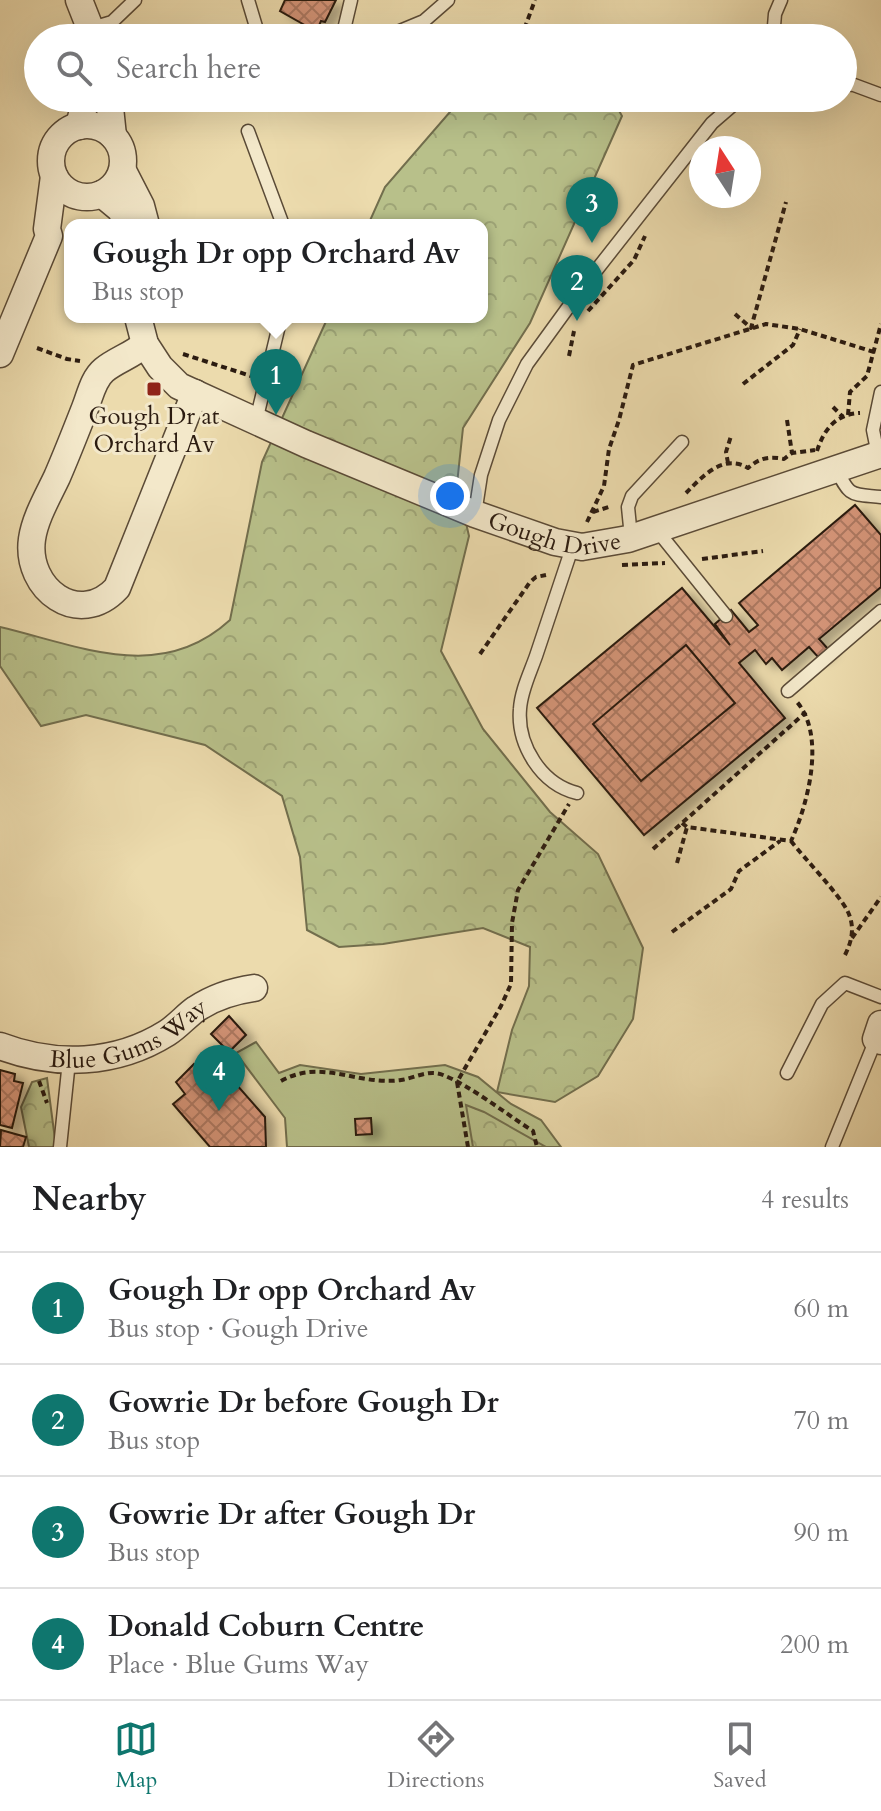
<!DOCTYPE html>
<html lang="en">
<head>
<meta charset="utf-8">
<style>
  body { margin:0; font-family:Cardo,serif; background:#f6f6f6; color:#202124 }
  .compass { position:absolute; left:689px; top:136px; width:72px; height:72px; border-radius:50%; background:#fff; box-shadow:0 8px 32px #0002; rotate:348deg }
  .you { position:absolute; left:450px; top:496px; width:28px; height:28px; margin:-20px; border:6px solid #fff; border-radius:50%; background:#1a73e8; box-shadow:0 0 0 12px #1a73e833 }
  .badge { display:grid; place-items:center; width:52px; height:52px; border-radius:50%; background:#0f766e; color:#fff; font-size:26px; font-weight:700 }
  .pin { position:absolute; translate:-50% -66px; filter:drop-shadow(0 2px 4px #0008) }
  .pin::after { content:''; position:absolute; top:42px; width:28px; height:24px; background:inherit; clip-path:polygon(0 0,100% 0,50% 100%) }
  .popup { position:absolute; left:64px; top:219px; width:424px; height:104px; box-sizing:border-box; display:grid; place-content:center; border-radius:16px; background:#fff; filter:drop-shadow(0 2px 6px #0005); font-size:26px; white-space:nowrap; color:#757577 }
  .popup b { font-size:30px; color:#202124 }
  .popup::after { content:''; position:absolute; left:50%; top:100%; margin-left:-16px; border:16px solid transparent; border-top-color:#fff }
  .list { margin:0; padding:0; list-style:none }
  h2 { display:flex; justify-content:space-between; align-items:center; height:104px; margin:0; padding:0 32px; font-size:34px }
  h2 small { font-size:26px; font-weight:400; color:#757577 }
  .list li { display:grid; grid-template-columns:52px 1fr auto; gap:24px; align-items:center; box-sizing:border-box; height:112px; padding:0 32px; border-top:2px solid #e0e0e0 }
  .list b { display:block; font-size:30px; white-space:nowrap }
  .list p { margin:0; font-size:26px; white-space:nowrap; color:#757577 }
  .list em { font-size:26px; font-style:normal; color:#757577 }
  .icon { flex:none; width:44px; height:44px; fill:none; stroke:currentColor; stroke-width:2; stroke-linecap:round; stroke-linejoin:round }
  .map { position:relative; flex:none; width:881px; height:1147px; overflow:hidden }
  .search { position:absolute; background:#fff; box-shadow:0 8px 32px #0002; left:24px; right:24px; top:24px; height:88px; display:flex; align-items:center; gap:20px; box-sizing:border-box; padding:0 28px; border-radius:44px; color:#757577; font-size:30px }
  .sheet { height:552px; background:#fff }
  nav { display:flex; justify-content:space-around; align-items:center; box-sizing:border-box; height:112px; border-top:2px solid #e0e0e0; background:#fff; font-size:22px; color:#757577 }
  nav a { display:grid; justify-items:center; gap:4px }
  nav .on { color:#0f766e }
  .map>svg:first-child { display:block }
</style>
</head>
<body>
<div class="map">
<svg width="881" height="1147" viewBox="0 0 881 1147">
  <defs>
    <pattern id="forest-crowns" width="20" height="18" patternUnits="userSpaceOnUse" patternTransform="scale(2)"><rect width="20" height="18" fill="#b8c08a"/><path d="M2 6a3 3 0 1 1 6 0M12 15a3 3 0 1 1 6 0" fill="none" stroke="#9ea476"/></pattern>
    <pattern id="building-cross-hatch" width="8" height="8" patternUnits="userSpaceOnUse" patternTransform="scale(2)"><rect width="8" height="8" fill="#d29376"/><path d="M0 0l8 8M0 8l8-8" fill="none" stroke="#ab775f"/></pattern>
    <filter id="shadow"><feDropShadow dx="9" dy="5" stdDeviation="4" flood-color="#0004"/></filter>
  </defs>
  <rect width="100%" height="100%" fill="#ecdbad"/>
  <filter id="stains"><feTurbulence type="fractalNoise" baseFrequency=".0025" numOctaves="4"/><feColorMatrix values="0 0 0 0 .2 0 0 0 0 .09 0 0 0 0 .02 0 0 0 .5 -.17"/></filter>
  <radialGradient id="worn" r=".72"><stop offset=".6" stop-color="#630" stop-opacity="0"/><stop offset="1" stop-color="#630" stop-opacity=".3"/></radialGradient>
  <!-- green -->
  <path fill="#b8c08a" stroke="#726e4d" stroke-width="2" d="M 256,1042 L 279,1073 L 300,1065 L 361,1074 L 445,1065 L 478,1077 L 511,1104 L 541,1120 L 561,1147 L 287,1147 L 285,1118 L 236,1053 Z"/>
  <!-- forest -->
  <path fill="url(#forest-crowns)" stroke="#726e4d" stroke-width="2" d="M 462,98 L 612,98 L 622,116 L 530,323 L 463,428 L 457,484 L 469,536 L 441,651 L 483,729 L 550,812 L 598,854 L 643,948 L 633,1019 L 598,1076 L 555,1102 L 497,1092 L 512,1030 L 529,986 L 530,947 L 483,928 L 383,944 L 339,947 L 307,930 L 300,857 L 282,796 L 205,745 L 86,715 L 41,726 L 0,666 L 0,627 C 81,646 160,684 230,620 L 262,462 L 328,317 L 482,317 L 482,225 L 368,225 L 385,187 Z
    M 47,1078 L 56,1147 L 29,1147 L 21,1107 L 32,1082 Z
    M 466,1105 L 484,1112 L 546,1147 L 473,1147 Z"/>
  <!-- building -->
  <path fill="url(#building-cross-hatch)" stroke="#2b1b10" stroke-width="2" filter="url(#shadow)" d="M 285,0 L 336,0 L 325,22 L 321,21 L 318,28 L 312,25 L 310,28 L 280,11 Z
    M 855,505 L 881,535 L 881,587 L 819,639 L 828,649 L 818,657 L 809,647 L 782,670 L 772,658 L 766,664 L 755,650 L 739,663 L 785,718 L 644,835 L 537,708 L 682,588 L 730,645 L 715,624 L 731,610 L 749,632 L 758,625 L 739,603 Z
    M 686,645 L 735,703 L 641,781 L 593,724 Z
    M 229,1016 L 246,1035 L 229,1052 L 211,1034 Z
    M 194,1064 L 205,1074 L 221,1067 L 265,1117 L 266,1147 L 210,1147 L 173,1104 L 185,1094 L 176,1082 Z
    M 0,1070 L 15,1074 L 14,1081 L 23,1083 L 12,1128 L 0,1125 Z
    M 371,1118 L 372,1134 L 356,1135 L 355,1119 Z
    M 1,1130 L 26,1137 L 23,1147 L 0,1147 Z"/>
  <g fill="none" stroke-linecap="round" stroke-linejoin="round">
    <defs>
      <path id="lane" d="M 248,0 L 257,30 L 270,38
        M 92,28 L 112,22 L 135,0
        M 342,38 L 351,0
        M 383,38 L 424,21 L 448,0
        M 773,38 L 775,14 L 781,0
        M 843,84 L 854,85 L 881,95
        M 248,131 L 283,225
        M 256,421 L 281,317
        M 878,455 L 873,430 L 881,392
        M 836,468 C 850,498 851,494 881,497
        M 475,514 L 481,475 L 499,420 L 527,364 L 580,291 L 712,123 L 734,104 L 748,98
        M 656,529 L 726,616
        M 631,537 L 628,507 L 632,496 L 682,442
        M 573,545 C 561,582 548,619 536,656 C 530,673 521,691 520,709 C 517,745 541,784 577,793
        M 788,691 L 881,611
        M 787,1073 L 822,1004 L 845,983 L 881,997
        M 60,1147 L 69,1061
        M 832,1147 L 876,1039"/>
      <g id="street">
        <path d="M 79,0 L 94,38"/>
        <path d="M 109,98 L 113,136"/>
        <circle cx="87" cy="161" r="36"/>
        <path d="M 79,126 L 86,98"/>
        <path d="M 123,171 L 141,206 L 146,225"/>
        <path d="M 102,194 L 120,209 L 129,225"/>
        <path id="s1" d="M 138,317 L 145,344 L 160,367 L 179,386 L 306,444 L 475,514 L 555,542 L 582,547 L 628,539 L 878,455"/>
        <path d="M 145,344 C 133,355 116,360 104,370 C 93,379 90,396 85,408 C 76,431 67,454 57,477 C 48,496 35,518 32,539 C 25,589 79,629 117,588 L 195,393"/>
        <path d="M 0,354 L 49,236 L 47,229 L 54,176"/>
        <path d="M 881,1024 L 876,1039 L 881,1041"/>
        <path id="s2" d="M 0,1046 C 55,1067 116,1065 167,1033 C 178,1026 186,1016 196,1009 C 214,997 233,991 254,988"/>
      </g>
    </defs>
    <!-- lane casing -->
    <use href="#lane" stroke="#5b4b37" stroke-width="15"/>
    <!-- street casing -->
    <use href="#street" stroke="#5b4b37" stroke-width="29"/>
    <!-- path -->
    <path stroke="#2b1b10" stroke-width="4" stroke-dasharray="6 4" stroke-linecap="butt" d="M 521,38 L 535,0
      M 588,311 L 634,260 L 645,236
      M 735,314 L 751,328 L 786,202
      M 37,348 L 67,359 L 80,361
      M 183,354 L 251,376
      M 569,356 L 574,331
      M 743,384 L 793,345 L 800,329
      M 833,407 L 842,416
      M 848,415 L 850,392 L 867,376 L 881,324
      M 787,420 L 792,453
      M 817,451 C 824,429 836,414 860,413
      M 728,463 L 726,452 L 731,436
      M 686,493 C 702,477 723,453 748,468 C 759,458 769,456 784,459 L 792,453 L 815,450
      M 593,512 L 612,506
      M 587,522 L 604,486 L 609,449 L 619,420 L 633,365 L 766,324 L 800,329 L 874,352
      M 702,559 L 763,551
      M 622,565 L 665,563
      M 480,654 L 530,582 L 536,577 L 546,575
      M 682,823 L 687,827 L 791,841 C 808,804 826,736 797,702
      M 791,841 C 804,858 840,895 848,912 C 855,927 852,941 845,955
      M 653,849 L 806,712
      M 677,863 L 687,827
      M 672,932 L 731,889 L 739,871 L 780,841
      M 852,938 L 881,897
      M 39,1081 L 47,1103
      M 281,1081 C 322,1058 357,1086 401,1080 C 415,1078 429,1069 443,1075 C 471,1086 506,1114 533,1131 L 537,1147
      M 468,1147 L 457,1082 L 501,1006 L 511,984 L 512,923 L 518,890 L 569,804"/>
    <!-- lane -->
    <use href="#lane" stroke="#f3e8ca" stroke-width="12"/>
    <!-- street -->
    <use href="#street" stroke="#f3e8ca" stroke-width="26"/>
  </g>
  <!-- markers -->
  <rect fill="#8f2418" stroke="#f3e8ca" stroke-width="3" x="146" y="381" width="16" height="16" rx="4"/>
  <g text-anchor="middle" stroke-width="6" stroke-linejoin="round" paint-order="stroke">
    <!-- poi labels -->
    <g font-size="24" fill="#2b1b10" stroke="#f3e8ca">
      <text x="154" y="424">Gough Dr at<tspan x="154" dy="28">Orchard Av</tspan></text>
    </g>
    <!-- street labels -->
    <g font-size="24" fill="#2b1b10" stroke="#f3e8ca">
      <text dy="8" stroke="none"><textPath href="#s1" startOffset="488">Gough Drive</textPath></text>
      <text dy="8" stroke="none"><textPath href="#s2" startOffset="136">Blue Gums Way</textPath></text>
    </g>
  </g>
  <rect width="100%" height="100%" filter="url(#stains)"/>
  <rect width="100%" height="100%" fill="url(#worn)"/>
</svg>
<svg class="compass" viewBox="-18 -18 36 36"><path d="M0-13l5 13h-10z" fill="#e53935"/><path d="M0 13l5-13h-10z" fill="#757577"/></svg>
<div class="you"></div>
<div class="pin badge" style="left:276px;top:415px">1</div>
<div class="popup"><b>Gough Dr opp Orchard Av</b>Bus stop</div>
<div class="pin badge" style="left:577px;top:321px">2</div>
<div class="pin badge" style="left:592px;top:243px">3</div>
<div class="pin badge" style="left:219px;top:1111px">4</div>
<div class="search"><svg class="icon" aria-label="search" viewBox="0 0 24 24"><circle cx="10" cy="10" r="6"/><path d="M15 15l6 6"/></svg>Search here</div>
</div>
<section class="sheet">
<h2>Nearby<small>4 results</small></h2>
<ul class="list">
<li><span class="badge">1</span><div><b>Gough Dr opp Orchard Av</b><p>Bus stop · Gough Drive</p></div><em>60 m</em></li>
<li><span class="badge">2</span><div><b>Gowrie Dr before Gough Dr</b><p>Bus stop</p></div><em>70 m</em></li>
<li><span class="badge">3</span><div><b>Gowrie Dr after Gough Dr</b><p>Bus stop</p></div><em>90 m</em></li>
<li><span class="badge">4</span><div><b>Donald Coburn Centre</b><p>Place · Blue Gums Way</p></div><em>200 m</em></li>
</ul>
</section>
<nav>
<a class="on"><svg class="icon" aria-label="map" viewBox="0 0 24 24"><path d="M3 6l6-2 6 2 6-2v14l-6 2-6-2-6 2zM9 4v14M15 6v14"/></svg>Map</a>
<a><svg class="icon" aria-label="directions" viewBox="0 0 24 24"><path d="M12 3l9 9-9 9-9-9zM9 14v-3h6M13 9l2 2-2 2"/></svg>Directions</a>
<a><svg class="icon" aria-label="saved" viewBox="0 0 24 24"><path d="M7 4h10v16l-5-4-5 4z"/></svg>Saved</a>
</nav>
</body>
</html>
